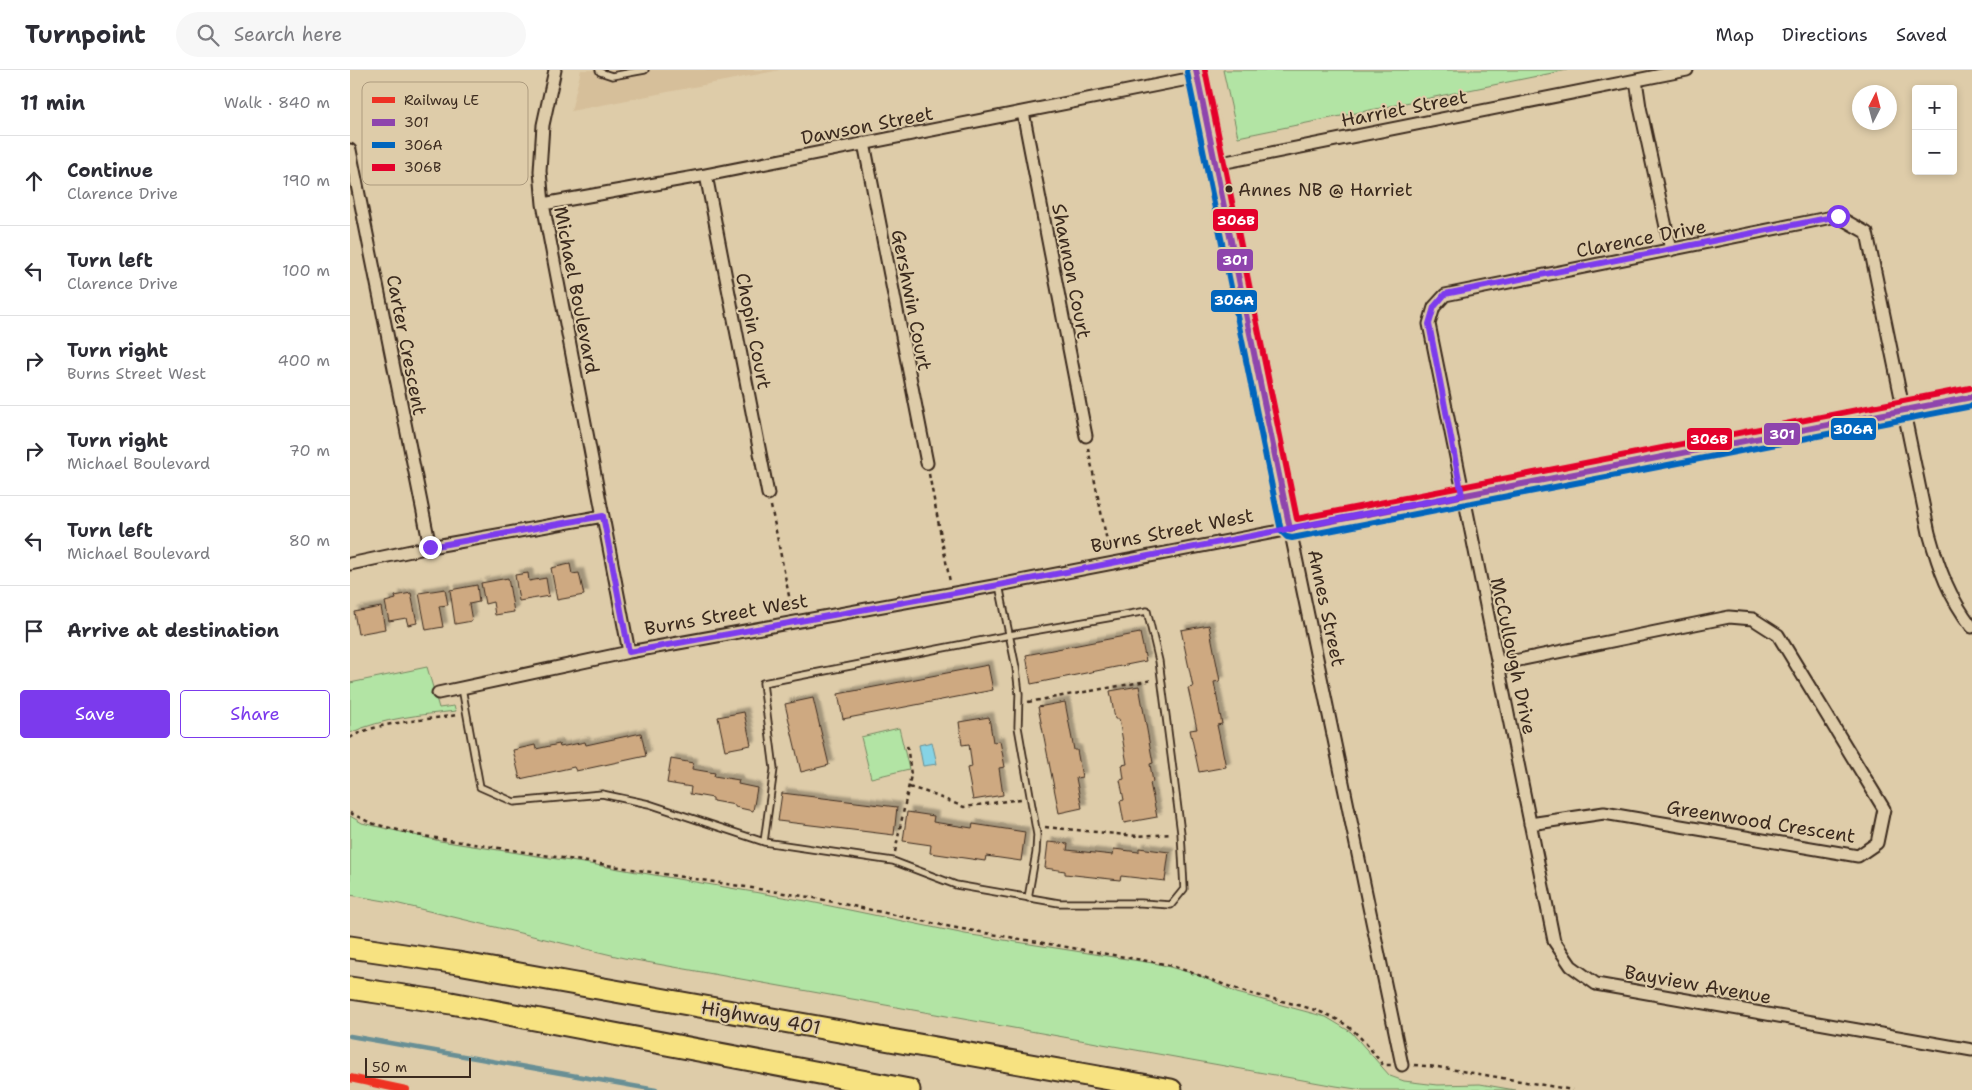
<!DOCTYPE html>
<html lang="en">
<head>
<meta charset="utf-8">
<style>
  body { margin:0; font-family:"Shantell Sans",sans-serif; background:#f7f7f7; color:#2b2b33 }
  .controls { position:absolute; right:15px; top:15px; display:grid; overflow:hidden; border-radius:5px; box-shadow:0 2px 8px #0003 }
  .controls button { width:45px; height:45px; display:grid; place-items:center; padding:0; border:0; border-bottom:1px solid #e1e1e2; background:#fff; color:#2b2b33; font:25px sans-serif }
  .compass { position:absolute; left:1502px; top:15px; width:45px; height:45px; border-radius:50%; background:#fff; box-shadow:0 2px 8px #0003; rotate:6deg }
  .scale { position:absolute; left:15px; bottom:12px; width:106px; box-sizing:border-box; padding-left:5px; border:2px solid #3b2a1e; border-top:0; font-size:14px; line-height:18px; white-space:nowrap; color:#3b2a1e; -webkit-text-stroke:4px #decca9; paint-order:stroke }
  .stop { position:absolute; width:15px; height:15px; margin:-11px; border:4px solid #7c3aed; border-radius:50%; background:#fff }
  .stop.end { background:#7c3aed; border-color:#fff; box-shadow:0 1px 5px #0008 }
  .list { margin:0; padding:0; list-style:none }
  h2 { display:flex; justify-content:space-between; align-items:center; height:65px; margin:0; padding:0 20px; font-size:21px }
  h2 small { font-size:16px; font-weight:400; color:#7c7c81 }
  .list li { display:grid; grid-template-columns:32px 1fr auto; gap:15px; align-items:center; box-sizing:border-box; height:90px; padding:0 20px; border-top:1px solid #e1e1e2 }
  .list b { display:block; font-size:19px; white-space:nowrap }
  .list p { margin:0; font-size:16px; white-space:nowrap; color:#7c7c81 }
  .list em { font-size:16px; font-style:normal; color:#7c7c81 }
  .actions { display:flex; gap:10px; padding:15px 20px }
  .actions a { flex:1; padding:11px 0; border:1px solid #7c3aed; border-radius:5px; text-align:center; font-size:18px; color:#7c3aed }
  .actions .main { background:#7c3aed; color:#fff }
  .icon { flex:none; width:28px; height:28px; fill:none; stroke:currentColor; stroke-width:2; stroke-linecap:round; stroke-linejoin:round }
  .map { position:relative; flex:none; width:1622px; height:1020px; overflow:hidden }
  header { display:flex; align-items:center; gap:30px; box-sizing:border-box; height:70px; padding:0 25px; background:#fff; border-bottom:1px solid #e1e1e2 }
  header strong { font-size:24px }
  nav { display:flex; gap:28px; margin-inline-start:auto; font-size:18px }
  .search { width:350px; height:45px; background:#f7f7f7; display:flex; align-items:center; gap:12px; box-sizing:border-box; padding:0 18px; border-radius:28px; color:#7c7c81; font-size:19px }
  main { display:flex }
  aside { flex:1; background:#fff }
  .map>svg:first-child { display:block }
</style>
</head>
<body>
<header>
<strong>Turnpoint</strong>
<div class="search"><svg class="icon" aria-label="search" viewBox="0 0 24 24"><circle cx="10" cy="10" r="6"/><path d="M15 15l6 6"/></svg>Search here</div>
<nav><a>Map</a><a>Directions</a><a>Saved</a></nav>
</header>
<main>
<aside>
<h2>11 min<small>Walk · 840 m</small></h2>
<ul class="list">
<li><svg class="icon" aria-label="ahead" viewBox="0 0 24 24"><path d="M12 20V5M6 11l6-6 6 6"/></svg><div><b>Continue</b><p>Clarence Drive</p></div><em>190 m</em></li>
<li><svg class="icon" aria-label="left" viewBox="0 0 24 24"><path d="M17 20v-9H6M10 6l-5 5 5 5"/></svg><div><b>Turn left</b><p>Clarence Drive</p></div><em>100 m</em></li>
<li><svg class="icon" aria-label="right" viewBox="0 0 24 24"><path d="M7 20v-9h11M14 6l5 5-5 5"/></svg><div><b>Turn right</b><p>Burns Street West</p></div><em>400 m</em></li>
<li><svg class="icon" aria-label="right" viewBox="0 0 24 24"><path d="M7 20v-9h11M14 6l5 5-5 5"/></svg><div><b>Turn right</b><p>Michael Boulevard</p></div><em>70 m</em></li>
<li><svg class="icon" aria-label="left" viewBox="0 0 24 24"><path d="M17 20v-9H6M10 6l-5 5 5 5"/></svg><div><b>Turn left</b><p>Michael Boulevard</p></div><em>80 m</em></li>
<li><svg class="icon" aria-label="arrive" viewBox="0 0 24 24"><path d="M6 21V4h12l-3 4 3 4H6"/></svg><div><b>Arrive at destination</b></div></li>
</ul>
<div class="actions"><a class="main">Save</a><a>Share</a></div>
</aside>
<div class="map">
<svg width="1622" height="1020" viewBox="0 0 1622 1020">
  <defs>
    <filter id="shadow"><feDropShadow dx="4.5" dy="-4.5" stdDeviation="1" flood-color="#0004"/></filter>
  </defs>
  <rect width="100%" height="100%" fill="#decca9"/>
  <filter id="ink" filterUnits="userSpaceOnUse"><feTurbulence type="fractalNoise" baseFrequency=".02" numOctaves="2"/><feDisplacementMap in="SourceGraphic" scale="10" xChannelSelector="R" yChannelSelector="G"/><feConvolveMatrix kernelMatrix="1 2 1 2 8 2 1 2 1" color-interpolation-filters="sRGB"/></filter>
  <g filter="url(#ink)">
    <!-- built -->
    <path fill="#d6bf9a" d="M 231,0 L 430,0 L 221,41 Z"/>
    <!-- green -->
    <path fill="#b2e4a4" stroke="#768761" d="M 873,0 L 1217,0 L 888,67 Z
      M 77,597 L 89,638 L 104,636 L 106,641 C 70,645 33,648 0,663 L 0,613 Z
      M 549,658 L 559,699 L 521,708 L 511,667 Z
      M 0,746 L 12,753 L 90,771 L 246,795 L 456,831 L 615,864 L 809,894 L 848,905 L 887,923 L 976,947 L 1001,962 L 1040,1006 L 1054,1011 L 1087,1015 L 1130,1014 L 1165,1020 L 1013,1020 L 986,1016 L 274,888 L 41,832 L 0,825 Z"/>
    <!-- water -->
    <path fill="#86d3e5" stroke="#688f95" d="M 582,672 L 587,694 L 573,696 L 569,675 Z"/>
    <g fill="none" stroke-linecap="round" stroke-linejoin="round">
      <!-- stream -->
      <path stroke="#688f95" stroke-width="4.5" d="M 0,966 L 306,1020"/>
    </g>
    <!-- building -->
    <path fill="#cea981" stroke="#3b2a1e" filter="url(#shadow)" d="M 220,494 L 222,504 L 229,503 L 234,525 L 207,530 L 201,498 Z
      M 178,503 L 179,511 L 196,508 L 199,526 L 169,531 L 165,505 Z
      M 158,508 L 164,542 L 145,545 L 143,532 L 135,534 L 131,513 Z
      M 127,515 L 129,532 L 119,534 L 122,551 L 105,554 L 100,520 Z
      M 95,519 L 98,535 L 89,536 L 93,557 L 76,560 L 69,523 Z
      M 61,523 L 67,553 L 58,555 L 56,548 L 39,551 L 35,532 L 46,529 L 45,526 Z
      M 31,537 L 35,559 L 8,564 L 4,542 Z
      M 859,555 L 870,611 L 864,612 L 872,654 L 867,655 L 876,697 L 849,702 L 840,660 L 847,659 L 838,618 L 843,617 L 831,560 Z
      M 790,563 L 796,591 L 681,614 L 676,585 Z
      M 638,595 L 643,620 L 493,649 L 488,624 Z
      M 789,616 L 803,693 L 800,694 L 803,712 L 800,713 L 807,747 L 774,753 L 770,731 L 774,730 L 770,710 L 774,709 L 772,695 L 777,694 L 769,649 L 765,649 L 760,621 Z
      M 463,628 L 479,695 L 451,702 L 435,634 Z
      M 715,632 L 724,680 L 727,680 L 732,707 L 726,708 L 732,738 L 709,743 L 688,637 Z
      M 394,642 L 401,675 L 375,680 L 368,647 Z
      M 639,647 L 643,672 L 650,671 L 655,697 L 649,698 L 653,725 L 623,730 L 617,698 L 622,697 L 619,674 L 612,675 L 609,652 Z
      M 291,663 L 296,686 L 226,701 L 224,697 L 170,709 L 163,680 L 185,675 L 186,679 L 209,674 L 210,677 L 235,672 L 236,675 Z
      M 321,689 L 343,693 L 342,699 L 365,703 L 364,706 L 389,710 L 388,714 L 407,718 L 403,741 L 385,737 L 385,735 L 363,731 L 363,728 L 340,724 L 341,717 L 317,713 Z
      M 432,723 L 547,737 L 544,765 L 428,751 Z
      M 557,742 L 584,746 L 583,752 L 622,758 L 623,754 L 675,762 L 671,791 L 636,786 L 635,791 L 580,783 L 581,775 L 553,771 Z
      M 698,772 L 718,774 L 717,780 L 763,785 L 764,779 L 789,782 L 789,778 L 819,782 L 815,811 L 771,806 L 770,810 L 715,804 L 715,801 L 695,798 Z"/>
    <g fill="none" stroke-linecap="round" stroke-linejoin="round">
      <defs>
        <path id="service" d="M 249,0 L 250,2 L 262,6 L 295,0
          M 649,515 L 666,598 L 669,624 L 668,657 L 687,765 L 686,783 L 678,828
          M 112,618 L 130,717 L 164,732 L 252,724 L 299,734 L 414,772 L 543,791 L 606,815 L 709,833 L 791,833 L 821,835 L 834,819 L 831,763 L 809,591 L 797,541 L 660,565 L 413,613 L 424,699 L 414,772"/>
        <path id="minor" d="M 205,0 L 193,55 L 190,101 L 193,134 L 279,582
          M 1286,10 L 1290,37 L 1321,180
          M 673,42 L 736,366
          M 514,73 L 577,393
          M 0,80 L 80,477
          M 866,94 L 1337,0
          M 356,105 L 418,424
          M 193,134 L 356,105 L 848,7
          M 0,494 L 80,477 L 253,446
          M 1622,557 C 1599,527 1589,499 1579,463 L 1517,163 L 1487,146 L 1095,225 L 1084,237 L 1079,254 L 1204,871 L 1221,896 L 1246,914 L 1622,980
          M 1148,592 L 1164,591 L 1379,547 L 1403,549 L 1428,565 L 1534,739 L 1527,773 L 1508,786 L 1254,743 L 1180,754
          M 88,623 L 279,582 L 649,515 L 940,459 L 1052,995"/>
        <path id="tertiary" d="M 846,0 L 940,459 L 1622,327"/>
        <path id="motorway" d="M 0,877 L 108,893 L 821,1020
          M 0,918 L 101,933 L 559,1020"/>
      </defs>
      <!-- service casing -->
      <use href="#service" stroke="#3b2a1e" stroke-width="9"/>
      <!-- minor casing -->
      <use href="#minor" stroke="#3b2a1e" stroke-width="15"/>
      <!-- tertiary casing -->
      <use href="#tertiary" stroke="#3b2a1e" stroke-width="19"/>
      <!-- motorway casing -->
      <use href="#motorway" stroke="#3b2a1e" stroke-width="25"/>
      <!-- path -->
      <path stroke="#3b2a1e" stroke-width="2.5" stroke-dasharray="4 4" stroke-linecap="butt" d="M 738,378 L 759,481
        M 579,404 L 600,512
        M 421,436 L 442,541
        M 678,632 L 803,610
        M 0,668 C 23,652 78,650 107,645
        M 559,717 L 576,722 L 614,737 L 671,729
        M 0,743 L 21,753 L 67,765 L 465,828 L 601,857 L 815,894 C 843,902 868,913 895,922 C 926,931 967,936 993,953 C 1010,964 1021,980 1033,995 L 1041,995
        M 695,757 L 787,766 L 822,764
        M 545,782 L 561,705 L 557,674
        M 1064,995 L 1088,997 L 1223,1020"/>
      <!-- service -->
      <use href="#service" stroke="#decca9" stroke-width="5.5"/>
      <!-- minor -->
      <use href="#minor" stroke="#decca9" stroke-width="11"/>
      <!-- tertiary -->
      <use href="#tertiary" stroke="#decca9" stroke-width="15"/>
      <!-- motorway -->
      <use href="#motorway" stroke="#f7e281" stroke-width="21"/>
      <defs>
        <path id="bus-1" d="M 846,0 L 940,459 L 1622,327"/>
        <path id="bus-2" d="M 837,2 L 931,461 L 937,467 L 942,468 L 1622,336"/>
        <path id="bus-3" d="M 855,0 L 947,449 L 1620,318"/>
      </defs>
      <!-- bus-1 casing -->
      <use href="#bus-1" stroke="#decca9" stroke-width="10"/>
      <!-- bus-2 casing -->
      <use href="#bus-2" stroke="#decca9" stroke-width="10"/>
      <!-- bus-3 casing -->
      <use href="#bus-3" stroke="#decca9" stroke-width="10"/>
      <!-- bus-1 -->
      <use href="#bus-1" stroke="#8e44ad" stroke-width="6"/>
      <!-- bus-2 -->
      <use href="#bus-2" stroke="#0065bd" stroke-width="6"/>
      <!-- bus-3 -->
      <use href="#bus-3" stroke="#e4002b" stroke-width="6"/>
      <defs>
        <path id="rail-1" d="M 0,1008 L 56,1020"/>
      </defs>
      <!-- rail-1 casing -->
      <use href="#rail-1" stroke="#decca9" stroke-width="11"/>
      <!-- rail-1 -->
      <use href="#rail-1" stroke="#ee3124" stroke-width="8"/>
    </g>
  </g>
  <g fill="none" stroke-linecap="round" stroke-linejoin="round" filter="url(#ink)">
    <!-- route -->
    <path stroke="#7c3aed" stroke-width="6" d="M 80,477 L 253,446 L 279,582 L 649,515 L 1112,425 L 1079,254 L 1084,237 L 1095,224 L 1488,146"/>
  </g>
  <!-- markers -->
  <circle fill="#3b2a1e" stroke="#decca9" stroke-width="2" cx="879" cy="119" r="4.5"/>
  <g text-anchor="middle" stroke-width="4" stroke-linejoin="round" paint-order="stroke">
    <!-- bus labels -->
    <g font-size="18" fill="#3b2a1e" stroke="#decca9" text-anchor="start">
      <text x="888" y="126">Annes NB @ Harriet</text>
    </g>
    <!-- street labels -->
    <g font-size="19" fill="#3b2a1e" stroke="#decca9">
      <text transform="translate(1054 38) rotate(-11)" y="7">Harriet Street</text>
      <text transform="translate(517 55) rotate(-11)" y="7">Dawson Street</text>
      <text transform="translate(1291 168) rotate(-11)" y="7">Clarence Drive</text>
      <text transform="translate(722 201) rotate(79)" y="7">Shannon Court</text>
      <text transform="translate(227 220) rotate(79)" y="7">Michael Boulevard</text>
      <text transform="translate(562 230) rotate(79)" y="7">Gershwin Court</text>
      <text transform="translate(404 261) rotate(79)" y="7">Chopin Court</text>
      <text transform="translate(57 275) rotate(79)" y="7">Carter Crescent</text>
      <text transform="translate(822 460) rotate(-11)" y="7">Burns Street West</text>
      <text transform="translate(977 538) rotate(78)" y="7">Annes Street</text>
      <text transform="translate(376 544) rotate(-10)" y="7">Burns Street West</text>
      <text transform="translate(1164 586) rotate(78)" y="7">McCullough Drive</text>
      <text transform="translate(1411 751) rotate(9)" y="7">Greenwood Crescent</text>
      <text transform="translate(1348 914) rotate(10)" y="7">Bayview Avenue</text>
      <text transform="translate(411 947) rotate(10)" y="7">Highway 401</text>
    </g>
  </g>
  <!-- legend -->
  <rect x="12" y="12" width="166" height="103" rx="8" fill="#decca9" stroke="#ad9b7f" stroke-width="1"/>
  <rect x="22" y="27" width="23" height="6" fill="#ee3124"/>
  <rect x="22" y="49" width="23" height="7" fill="#8e44ad"/>
  <rect x="22" y="72" width="23" height="6" fill="#0065bd"/>
  <rect x="22" y="94" width="23" height="7" fill="#e4002b"/>
  <g font-size="14" fill="#3b2a1e">
    <text x="54" y="35">Railway LE</text>
    <text x="54" y="57">301</text>
    <text x="54" y="80">306A</text>
    <text x="54" y="102">306B</text>
  </g>
  <g stroke="#decca9" stroke-width="2">
    <rect x="862" y="138" width="47" height="24" rx="5" fill="#e4002b"/>
    <rect x="866" y="178" width="38" height="24" rx="5" fill="#8e44ad"/>
    <rect x="860" y="219" width="48" height="24" rx="5" fill="#0065bd"/>
    <rect x="1480" y="347" width="47" height="24" rx="5" fill="#0065bd"/>
    <rect x="1413" y="352" width="38" height="24" rx="5" fill="#8e44ad"/>
    <rect x="1336" y="357" width="47" height="24" rx="5" fill="#e4002b"/>
  </g>
  <g font-size="14" text-anchor="middle" font-weight="bold" fill="#fff">
    <text x="886" y="155">306B</text>
    <text x="885" y="195">301</text>
    <text x="884" y="235">306A</text>
    <text x="1503" y="364">306A</text>
    <text x="1432" y="369">301</text>
    <text x="1359" y="374">306B</text>
  </g>
</svg>
<div class="controls">
<button>+</button>
<button>−</button>
</div>
<svg class="compass" viewBox="-18 -18 36 36"><path d="M0-13l5 13h-10z" fill="#e53935"/><path d="M0 13l5-13h-10z" fill="#7c7c81"/></svg>
<div class="scale">50 m</div>
<div class="stop" style="left:1488px;top:146px"></div>
<div class="stop end" style="left:80px;top:477px"></div>
</div>
</main>
</body>
</html>
